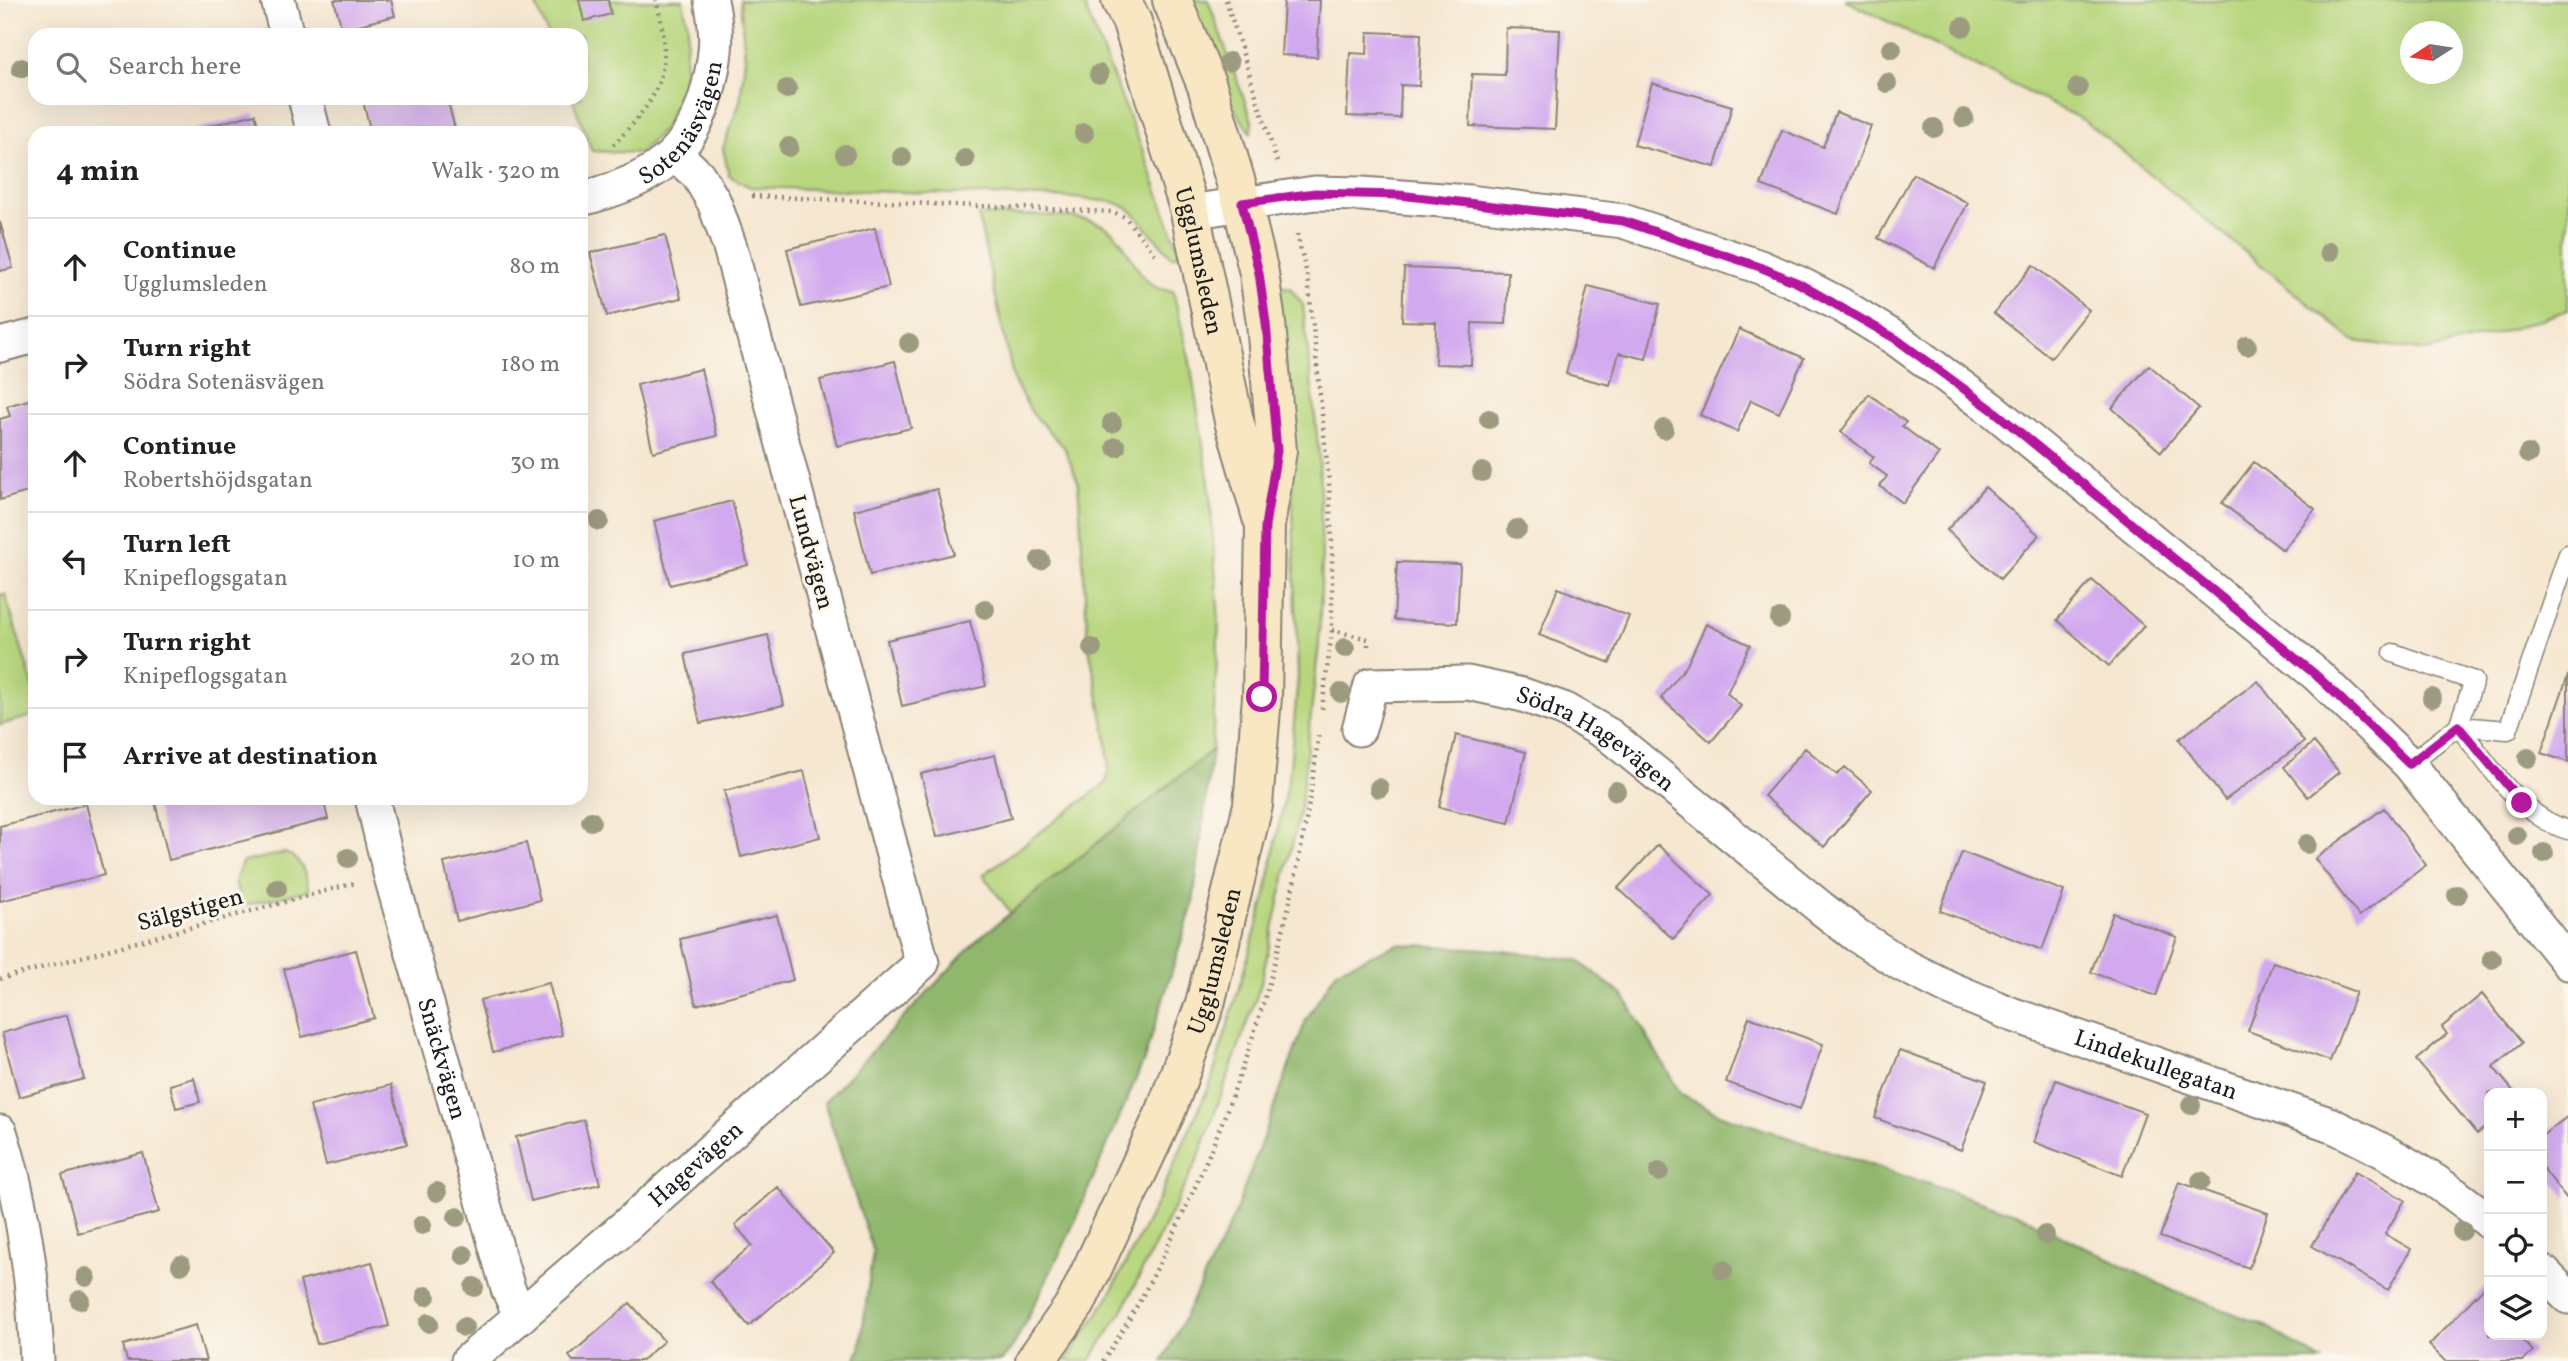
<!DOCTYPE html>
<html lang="en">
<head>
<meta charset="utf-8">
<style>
  body { margin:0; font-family:Vollkorn,serif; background:#f6f6f6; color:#202124 }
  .controls { position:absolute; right:21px; bottom:21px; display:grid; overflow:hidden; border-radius:14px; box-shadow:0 7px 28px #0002 }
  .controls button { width:63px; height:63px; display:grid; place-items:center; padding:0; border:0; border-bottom:2px solid #e0e0e0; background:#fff; color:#202124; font:35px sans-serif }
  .compass { position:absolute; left:2400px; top:21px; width:63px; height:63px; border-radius:50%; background:#fff; box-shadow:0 7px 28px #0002; rotate:258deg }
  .stop { position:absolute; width:21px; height:21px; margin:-16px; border:5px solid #b5179e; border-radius:50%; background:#fff }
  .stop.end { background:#b5179e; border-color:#fff; box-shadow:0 2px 7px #0008 }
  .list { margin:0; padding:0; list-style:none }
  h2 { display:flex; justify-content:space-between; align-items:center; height:91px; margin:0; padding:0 28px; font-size:30px }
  h2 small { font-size:23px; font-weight:400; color:#757577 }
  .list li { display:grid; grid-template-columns:46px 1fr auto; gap:21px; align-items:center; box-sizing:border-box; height:98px; padding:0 28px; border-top:2px solid #e0e0e0 }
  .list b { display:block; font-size:26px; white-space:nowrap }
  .list p { margin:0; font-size:23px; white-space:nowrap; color:#757577 }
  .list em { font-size:23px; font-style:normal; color:#757577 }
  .icon { flex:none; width:38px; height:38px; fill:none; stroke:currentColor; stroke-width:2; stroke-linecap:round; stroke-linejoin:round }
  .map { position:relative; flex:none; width:2568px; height:1361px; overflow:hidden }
  .search { position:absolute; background:#fff; box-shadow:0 7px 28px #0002; left:28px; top:28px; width:560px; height:77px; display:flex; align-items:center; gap:18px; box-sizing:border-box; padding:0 24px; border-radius:21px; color:#757577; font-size:26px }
  .panel { position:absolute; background:#fff; box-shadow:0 7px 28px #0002; left:28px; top:126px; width:560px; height:679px; border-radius:21px }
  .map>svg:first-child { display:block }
</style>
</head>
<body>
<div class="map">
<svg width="2568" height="1361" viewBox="0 0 2568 1361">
  <rect width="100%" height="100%" fill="#fbf7ec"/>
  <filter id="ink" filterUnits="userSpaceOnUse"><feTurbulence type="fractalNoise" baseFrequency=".0143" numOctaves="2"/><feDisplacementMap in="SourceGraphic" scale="14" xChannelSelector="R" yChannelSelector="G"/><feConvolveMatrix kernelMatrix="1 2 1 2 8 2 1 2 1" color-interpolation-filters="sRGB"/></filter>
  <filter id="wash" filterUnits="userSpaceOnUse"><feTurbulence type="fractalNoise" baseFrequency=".00686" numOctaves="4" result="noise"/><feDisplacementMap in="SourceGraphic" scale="28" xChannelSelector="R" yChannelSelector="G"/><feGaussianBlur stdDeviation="1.57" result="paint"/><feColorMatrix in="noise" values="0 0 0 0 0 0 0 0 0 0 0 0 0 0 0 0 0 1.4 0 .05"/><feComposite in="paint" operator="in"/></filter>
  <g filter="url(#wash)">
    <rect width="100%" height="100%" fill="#f6e7d1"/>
    <!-- green -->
    <path fill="#b7d67e" stroke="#6a794d" stroke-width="2" fill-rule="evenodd" d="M 534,0 L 683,0 L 688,26 L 683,86 L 664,129 L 639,153 L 592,151 L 572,98 L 581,98 L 581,35 L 548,35 Z
      M 740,0 L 1082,0 L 1145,156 L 1180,253 L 1172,257 L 1130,209 L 1114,202 L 1073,198 L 750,187 L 729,176 L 723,148 L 740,101 L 745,58 Z
      M 1187,0 L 1208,0 L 1252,121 L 1251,133 L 1230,103 Z
      M 1845,0 L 2568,0 L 2568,310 L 2499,333 L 2427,351 L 2354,341 L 2085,121 ZM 2410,32 L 2452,32 L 2452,74 L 2410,74 Z
      M 978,215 C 1011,216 1079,211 1106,227 C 1130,242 1134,277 1157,288 C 1161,290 1168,290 1173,291 L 1190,362 L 1209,482 L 1219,621 L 1212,750 L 1011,913 L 983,875 L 1106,783 L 1109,765 L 1105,730 L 1088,642 L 1078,481 L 1064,447 L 1032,413 L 1014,382 Z
      M 1278,286 L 1290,288 L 1303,305 L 1319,455 L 1322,561 L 1319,644 L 1300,810 L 1260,987 L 1198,1159 L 1123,1309 L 1090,1361 L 1066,1361 L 1108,1298 L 1157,1202 L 1211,1082 L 1265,899 L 1290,768 L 1298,677 L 1291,445 Z
      M 5,594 L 35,692 L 35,715 L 0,725 L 0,595 Z
      M 284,853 C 302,857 305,874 309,890 L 241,906 L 235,881 L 242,862 Z"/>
    <!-- forest -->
    <path fill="#91b76d" stroke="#566a44" stroke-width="2" d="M 1212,750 L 1193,904 L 1144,1060 L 1066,1241 L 1015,1343 L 1002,1361 L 855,1361 L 860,1349 L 873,1251 L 824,1102 L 976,941 Z
      M 1397,944 L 1486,949 L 1577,960 L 1624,996 L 1681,1095 L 1724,1116 L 2018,1214 L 2176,1292 L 2264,1325 L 2322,1361 L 1163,1361 L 1234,1216 L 1306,1020 L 1337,970 Z"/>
    <g id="blocks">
      <!-- building -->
      <path fill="#d2a9ef" d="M 334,0 L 391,0 L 395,16 L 342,29 Z
        M 579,0 L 608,0 L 611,14 L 584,21 Z
        M 1284,0 L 1320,0 L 1317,57 L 1281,55 Z
        M 1506,28 L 1560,30 L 1555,129 L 1470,126 L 1472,74 L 1505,75 Z
        M 1368,32 L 1421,34 L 1419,86 L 1401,85 L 1400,118 L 1347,116 L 1350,53 L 1367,54 Z
        M 1652,83 L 1732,106 L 1715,167 L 1634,145 Z
        M 377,98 L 447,98 L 456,133 L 371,133 L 363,101 Z
        M 1836,112 L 1871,126 L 1838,214 L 1761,185 L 1782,130 L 1823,147 Z
        M 255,114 L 260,133 L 186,133 L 186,132 Z
        M 1913,174 L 1968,203 L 1934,268 L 1878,238 Z
        M 0,222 L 13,268 L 0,271 Z
        M 875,228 L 889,287 L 801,307 L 787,249 Z
        M 665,235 L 681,298 L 607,316 L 590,253 Z
        M 2033,265 L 2089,310 L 2051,358 L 1994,313 Z
        M 1404,268 L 1508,272 L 1506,324 L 1472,323 L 1471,365 L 1435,364 L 1436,322 L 1402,321 Z
        M 1588,286 L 1660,304 L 1646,359 L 1619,353 L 1610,385 L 1566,374 Z
        M 1739,329 L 1804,358 L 1779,413 L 1751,400 L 1737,432 L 1700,415 Z
        M 895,361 L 911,428 L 837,446 L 820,380 Z
        M 2149,365 L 2199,408 L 2161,452 L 2112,408 Z
        M 701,369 L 717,436 L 653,452 L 637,385 Z
        M 1869,394 L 1906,422 L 1902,426 L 1939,454 L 1903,503 L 1880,486 L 1887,476 L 1869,463 L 1874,457 L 1841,432 Z
        M 35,398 L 35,490 L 0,500 L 0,419 L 10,416 L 7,406 Z
        M 2254,462 L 2315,509 L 2283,550 L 2222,503 Z
        M 1985,487 L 2039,535 L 2000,579 L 1947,530 Z
        M 937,489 L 954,554 L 870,575 L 854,510 Z
        M 732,501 L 748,565 L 670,585 L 654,521 Z
        M 1397,562 L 1460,564 L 1457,623 L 1394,620 Z
        M 2092,580 L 2144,626 L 2109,666 L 2057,620 Z
        M 1558,588 L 1629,616 L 1610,663 L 1539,635 Z
        M 970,621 L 986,686 L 902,706 L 887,640 Z
        M 1706,624 L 1750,645 L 1727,693 L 1741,706 L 1711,742 L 1661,698 L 1687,665 Z
        M 768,635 L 784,705 L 700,723 L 685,654 Z
        M 2568,675 L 2568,762 L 2541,753 Z
        M 2258,681 L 2304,742 L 2225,800 L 2179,739 Z
        M 1456,735 L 1526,752 L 1509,823 L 1439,807 Z
        M 2314,742 L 2339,772 L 2308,797 L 2284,767 Z
        M 1805,748 L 1837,775 L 1845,767 L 1872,790 L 1824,847 L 1764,796 Z
        M 995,755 L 1011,818 L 937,837 L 921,774 Z
        M 804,771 L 820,837 L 741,857 L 724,791 Z
        M 154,798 L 323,798 L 328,819 L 169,860 Z
        M 86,804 L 104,875 L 0,901 L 0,826 Z
        M 2384,808 L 2426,865 L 2359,916 L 2315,859 Z
        M 526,843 L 540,900 L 457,921 L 444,863 Z
        M 1658,845 L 1713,895 L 1673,939 L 1618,888 Z
        M 1962,852 L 2064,891 L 2042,950 L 1940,911 Z
        M 2113,913 L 2177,937 L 2156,996 L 2091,972 Z
        M 777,915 L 793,980 L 696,1005 L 680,939 Z
        M 356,950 L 374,1018 L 302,1037 L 284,969 Z
        M 2273,962 L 2356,992 L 2330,1061 L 2248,1031 Z
        M 549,983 L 562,1035 L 493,1052 L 480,1000 Z
        M 2482,994 L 2522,1043 L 2493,1067 L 2515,1093 L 2489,1093 L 2489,1124 L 2477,1134 L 2416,1060 L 2447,1034 L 2442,1027 Z
        M 67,1015 L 84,1079 L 19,1097 L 2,1033 Z
        M 1749,1017 L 1823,1044 L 1800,1109 L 1726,1082 Z
        M 1900,1050 L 1987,1081 L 1961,1150 L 1875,1118 Z
        M 194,1078 L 200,1102 L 176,1108 L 170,1085 Z
        M 2056,1080 L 2145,1113 L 2122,1176 L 2034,1142 Z
        M 391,1085 L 407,1144 L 326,1165 L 310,1106 Z
        M 2568,1116 L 2568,1200 L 2542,1167 L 2542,1136 Z
        M 584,1120 L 600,1184 L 531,1201 L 516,1137 Z
        M 143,1153 L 159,1212 L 78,1233 L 62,1175 Z
        M 2355,1172 L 2405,1200 L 2385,1234 L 2411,1249 L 2388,1290 L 2312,1246 Z
        M 2179,1182 L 2268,1213 L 2249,1268 L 2160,1237 Z
        M 778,1187 L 834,1253 L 749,1326 L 710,1281 L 752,1245 L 735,1225 Z
        M 372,1262 L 389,1326 L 317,1344 L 300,1281 Z
        M 2489,1282 L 2489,1335 L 2516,1335 L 2533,1351 L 2523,1361 L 2445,1361 L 2429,1345 Z
        M 630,1303 L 664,1341 L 641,1361 L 573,1361 L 569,1356 Z
        M 196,1325 L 206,1361 L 127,1361 L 123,1345 Z"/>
    </g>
  </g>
  <g filter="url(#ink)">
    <use href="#blocks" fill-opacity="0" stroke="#898276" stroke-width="2"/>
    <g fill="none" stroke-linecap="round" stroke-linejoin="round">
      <defs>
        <path id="lane" d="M 2393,653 L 2474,681 L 2458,726 L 2508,730 L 2568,554
          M 2409,764 L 2458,726 C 2489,764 2519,816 2568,830"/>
        <g id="street">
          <path d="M 278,0 L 287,35"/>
          <path d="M 305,98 L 314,133"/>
          <path id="s1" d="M 581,199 C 649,182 692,157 709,85 C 717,51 718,35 711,0"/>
          <path d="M 1190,212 L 1315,193 L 1362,194 L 1469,202 L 1623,221 L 1760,267 L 1798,283 L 1841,305 L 1896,339 L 1994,411 L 2317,675 L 2409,764 L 2568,963"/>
          <path d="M 0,345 L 35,336"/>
          <path id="s2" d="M 1359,729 L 1371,685 L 1468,683 L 1523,695 L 1563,709 L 1609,735 L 1821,908 L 1856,935 L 1903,965 L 1949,988 L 2011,1014 L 2329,1124 C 2386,1151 2442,1180 2489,1222"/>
          <path id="s3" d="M 372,798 L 390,873 L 508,1289 L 521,1316"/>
          <path d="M 0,1132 C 24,1207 34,1283 37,1361"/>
          <path d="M 2542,1271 L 2568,1297"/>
          <path id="s4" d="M 468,1361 L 623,1228 L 922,963 L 730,247 L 714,202 L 698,175 L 675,154"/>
        </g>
        <g id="secondary">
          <path id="s5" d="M 1121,0 L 1132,22 L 1190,212 L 1234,421 L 1262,517"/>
          <path id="s6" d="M 1035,1361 L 1076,1303 L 1166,1111 L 1205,1004 L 1253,805 L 1262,697 L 1265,526 L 1277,451 L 1266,323 L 1259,273 L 1242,203 L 1207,86 L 1172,0"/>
        </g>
      </defs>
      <!-- lane casing -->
      <use href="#lane" stroke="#898276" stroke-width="21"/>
      <!-- street casing -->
      <use href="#street" stroke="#898276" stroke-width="37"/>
      <!-- secondary casing -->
      <use href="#secondary" stroke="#898276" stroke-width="42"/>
      <!-- path -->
      <path stroke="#898276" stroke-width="4.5" stroke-dasharray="2 5" stroke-linecap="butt" d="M 1226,0 L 1277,162
        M 613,145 C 662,96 674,68 656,0
        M 752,196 L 1113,212 L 1125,217 L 1155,254
        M 1297,234 L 1308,279 L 1329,482 L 1332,546 L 1332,630 L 1322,709
        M 1332,630 L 1368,639 L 1368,649
        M 0,979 L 355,883
        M 1103,1361 C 1140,1306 1169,1247 1195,1187 C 1260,1041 1300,890 1319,732"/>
      <!-- lane -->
      <use href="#lane" stroke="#fff" stroke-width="18"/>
      <!-- street -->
      <use href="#street" stroke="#fff" stroke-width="33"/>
      <!-- secondary -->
      <use href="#secondary" stroke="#f9e7c3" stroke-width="38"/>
    </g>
    <!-- trees -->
    <g fill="#9c9b80">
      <circle cx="1963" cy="27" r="10"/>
      <circle cx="1892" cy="49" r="10"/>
      <circle cx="1229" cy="62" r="10"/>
      <circle cx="21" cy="68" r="10"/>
      <circle cx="1099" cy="74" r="10"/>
      <circle cx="1887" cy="83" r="10"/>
      <circle cx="2078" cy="88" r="10"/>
      <circle cx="787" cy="89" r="10"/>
      <circle cx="1964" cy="118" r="10"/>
      <circle cx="1934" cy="128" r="10"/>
      <circle cx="1084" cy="133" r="10"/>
      <circle cx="789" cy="147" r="10"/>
      <circle cx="845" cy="154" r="10"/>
      <circle cx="902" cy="157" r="10"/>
      <circle cx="965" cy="159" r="10"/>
      <circle cx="2329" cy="252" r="10"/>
      <circle cx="909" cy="343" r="10"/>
      <circle cx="2247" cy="346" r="10"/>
      <circle cx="1489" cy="419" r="10"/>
      <circle cx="1112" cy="423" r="10"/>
      <circle cx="1664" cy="429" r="10"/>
      <circle cx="1116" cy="447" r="10"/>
      <circle cx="2528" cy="454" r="10"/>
      <circle cx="1482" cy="472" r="10"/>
      <circle cx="599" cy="521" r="10"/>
      <circle cx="1517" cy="529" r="10"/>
      <circle cx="1040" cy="560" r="10"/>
      <circle cx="985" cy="609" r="10"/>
      <circle cx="1780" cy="619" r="10"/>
      <circle cx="1092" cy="648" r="10"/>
      <circle cx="1345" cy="648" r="10"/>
      <circle cx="1341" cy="693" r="10"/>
      <circle cx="2432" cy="698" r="10"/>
      <circle cx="2528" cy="758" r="10"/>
      <circle cx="1379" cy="788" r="10"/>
      <circle cx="1616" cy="791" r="10"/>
      <circle cx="591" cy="821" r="10"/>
      <circle cx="2517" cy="836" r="10"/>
      <circle cx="2307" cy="844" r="10"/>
      <circle cx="2544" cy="853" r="10"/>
      <circle cx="348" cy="858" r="10"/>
      <circle cx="277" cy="888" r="10"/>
      <circle cx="2457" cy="895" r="10"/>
      <circle cx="2492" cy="959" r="10"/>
      <circle cx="2191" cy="1105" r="10"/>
      <circle cx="1659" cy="1172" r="10"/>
      <circle cx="2201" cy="1181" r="10"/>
      <circle cx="437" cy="1192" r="10"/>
      <circle cx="457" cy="1217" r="10"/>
      <circle cx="422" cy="1225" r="10"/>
      <circle cx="2462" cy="1231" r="10"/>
      <circle cx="2045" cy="1235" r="10"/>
      <circle cx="464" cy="1255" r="10"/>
      <circle cx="181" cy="1265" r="10"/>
      <circle cx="1723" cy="1270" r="10"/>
      <circle cx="86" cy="1277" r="10"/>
      <circle cx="474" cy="1287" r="10"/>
      <circle cx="426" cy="1296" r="10"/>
      <circle cx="80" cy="1300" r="10"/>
      <circle cx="429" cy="1323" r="10"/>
      <circle cx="464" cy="1327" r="10"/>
    </g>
  </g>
  <g fill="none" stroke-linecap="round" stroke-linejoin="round" filter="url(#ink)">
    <!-- route -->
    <path stroke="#b5179e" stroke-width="9" d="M 1262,697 L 1265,526 L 1277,451 L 1266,323 L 1259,273 L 1242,203 L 1315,193 L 1399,195 L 1623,221 L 1760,267 L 1798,283 L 1896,339 L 1994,411 L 2316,675 L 2409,764 L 2458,726 L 2522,803"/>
  </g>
  <g text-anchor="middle" stroke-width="6" stroke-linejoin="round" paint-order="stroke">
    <!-- street labels -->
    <g font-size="24" fill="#1c1c1c" stroke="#fbf7ec">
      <text dy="8" stroke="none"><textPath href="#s1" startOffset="135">Sotenäsvägen</textPath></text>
      <text dy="8" stroke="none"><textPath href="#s5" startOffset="273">Ugglumsleden</textPath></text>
      <text transform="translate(812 552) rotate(75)" y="8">Lundvägen</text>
      <text dy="8" stroke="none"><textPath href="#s2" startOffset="284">Södra Hagevägen</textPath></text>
      <text transform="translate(190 909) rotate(-15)" y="8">Sälgstigen</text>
      <text dy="8" stroke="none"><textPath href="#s6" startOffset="441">Ugglumsleden</textPath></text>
      <text dy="8" stroke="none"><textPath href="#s3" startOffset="270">Snäckvägen</textPath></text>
      <text dy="8" stroke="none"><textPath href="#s2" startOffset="940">Lindekullegatan</textPath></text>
      <text dy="8" stroke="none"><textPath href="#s4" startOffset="301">Hagevägen</textPath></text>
    </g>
  </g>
</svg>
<div class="controls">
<button>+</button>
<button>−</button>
<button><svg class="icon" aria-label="locate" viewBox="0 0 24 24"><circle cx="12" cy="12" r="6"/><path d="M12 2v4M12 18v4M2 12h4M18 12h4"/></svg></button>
<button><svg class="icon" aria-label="layers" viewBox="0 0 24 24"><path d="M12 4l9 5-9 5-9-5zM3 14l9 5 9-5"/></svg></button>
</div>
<svg class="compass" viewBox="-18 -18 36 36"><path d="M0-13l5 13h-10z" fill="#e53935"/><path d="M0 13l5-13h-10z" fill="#757577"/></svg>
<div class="stop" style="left:1262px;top:697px"></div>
<div class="stop end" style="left:2522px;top:803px"></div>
<div class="search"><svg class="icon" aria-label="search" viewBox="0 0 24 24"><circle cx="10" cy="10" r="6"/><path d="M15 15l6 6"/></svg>Search here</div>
<section class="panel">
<h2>4 min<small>Walk · 320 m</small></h2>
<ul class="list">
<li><svg class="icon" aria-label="ahead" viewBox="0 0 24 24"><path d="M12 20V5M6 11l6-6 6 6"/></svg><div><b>Continue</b><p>Ugglumsleden</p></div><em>80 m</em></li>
<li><svg class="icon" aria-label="right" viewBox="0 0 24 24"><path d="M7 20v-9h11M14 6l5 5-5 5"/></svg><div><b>Turn right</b><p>Södra Sotenäsvägen</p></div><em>180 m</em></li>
<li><svg class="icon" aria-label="ahead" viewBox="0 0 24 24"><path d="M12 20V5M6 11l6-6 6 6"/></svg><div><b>Continue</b><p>Robertshöjdsgatan</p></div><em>30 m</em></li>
<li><svg class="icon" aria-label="left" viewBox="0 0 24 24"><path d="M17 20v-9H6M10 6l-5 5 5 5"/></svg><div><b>Turn left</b><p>Knipeflogsgatan</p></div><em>10 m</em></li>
<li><svg class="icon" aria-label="right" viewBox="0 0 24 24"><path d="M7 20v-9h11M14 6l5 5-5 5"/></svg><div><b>Turn right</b><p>Knipeflogsgatan</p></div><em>20 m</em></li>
<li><svg class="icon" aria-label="arrive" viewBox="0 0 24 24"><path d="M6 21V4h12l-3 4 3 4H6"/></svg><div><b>Arrive at destination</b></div></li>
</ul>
</section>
</div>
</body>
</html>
